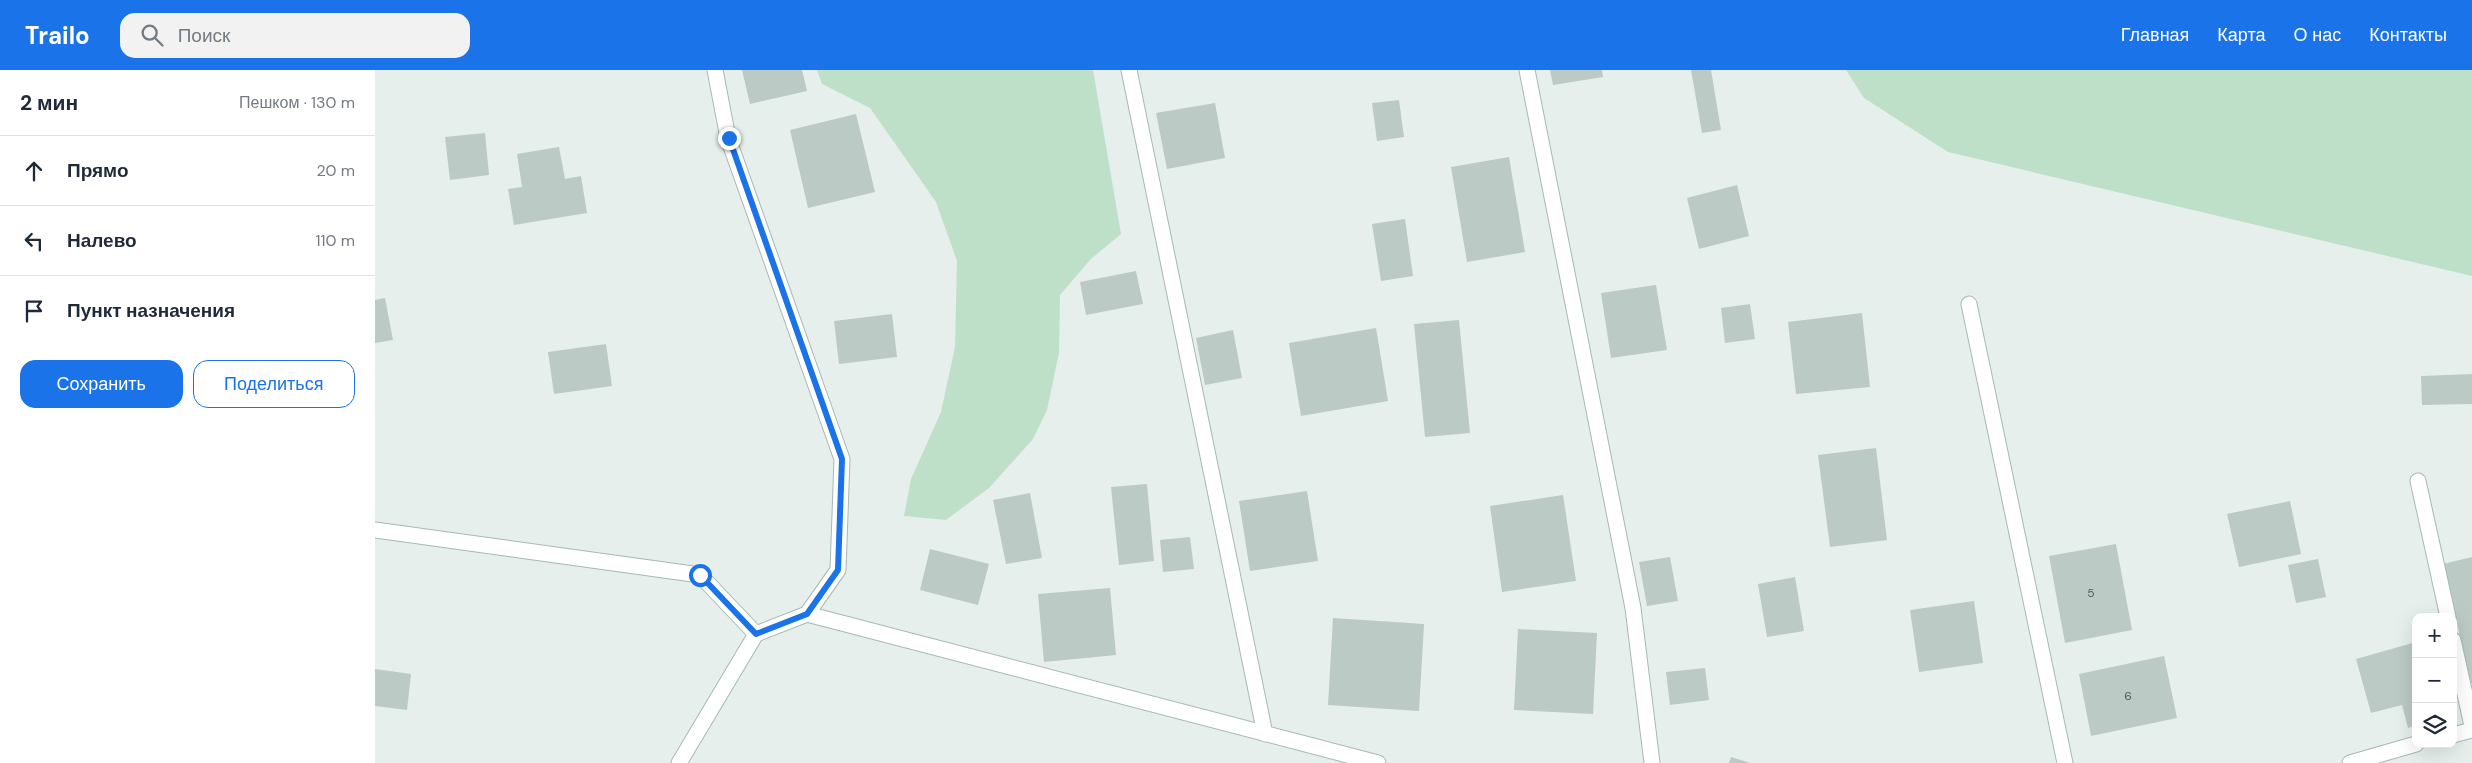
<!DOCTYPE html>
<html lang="ru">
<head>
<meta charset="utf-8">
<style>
  body { margin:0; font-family:"DM Sans",sans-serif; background:#f2f2f3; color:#1f2937 }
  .controls { position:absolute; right:15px; bottom:15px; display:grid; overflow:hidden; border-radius:10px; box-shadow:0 5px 20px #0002 }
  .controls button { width:45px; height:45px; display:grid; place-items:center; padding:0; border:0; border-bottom:1px solid #e0e1e3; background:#fff; color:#1f2937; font:25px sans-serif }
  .stop { position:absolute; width:15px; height:15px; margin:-11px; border:4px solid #1a73e8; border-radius:50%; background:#fff }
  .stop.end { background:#1a73e8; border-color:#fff; box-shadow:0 1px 5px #0008 }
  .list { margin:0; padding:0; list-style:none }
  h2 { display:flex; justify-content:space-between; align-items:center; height:65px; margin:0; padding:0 20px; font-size:21px }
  h2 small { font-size:16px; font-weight:400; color:#747a83 }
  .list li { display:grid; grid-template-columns:32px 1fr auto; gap:15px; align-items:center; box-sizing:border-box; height:70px; padding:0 20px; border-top:1px solid #e0e1e3 }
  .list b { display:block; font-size:19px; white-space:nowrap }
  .list em { font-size:16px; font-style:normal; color:#747a83 }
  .actions { display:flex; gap:10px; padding:15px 20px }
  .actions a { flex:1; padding:11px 0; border:1px solid #1a73e8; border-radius:15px; text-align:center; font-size:18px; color:#1a73e8 }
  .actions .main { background:#1a73e8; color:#fff }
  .icon { flex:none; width:28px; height:28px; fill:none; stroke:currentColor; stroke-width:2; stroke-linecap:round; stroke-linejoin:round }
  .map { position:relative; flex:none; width:2097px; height:693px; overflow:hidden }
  header { display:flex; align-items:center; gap:30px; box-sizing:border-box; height:70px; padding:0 25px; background:#1a73e8; color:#fff }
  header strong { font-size:24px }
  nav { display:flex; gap:28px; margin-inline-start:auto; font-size:18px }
  .search { width:350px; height:45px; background:#f2f2f3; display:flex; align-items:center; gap:12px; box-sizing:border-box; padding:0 18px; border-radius:15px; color:#747a83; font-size:19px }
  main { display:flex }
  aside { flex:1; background:#fff }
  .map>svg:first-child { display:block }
</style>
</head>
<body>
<header>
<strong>Trailo</strong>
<div class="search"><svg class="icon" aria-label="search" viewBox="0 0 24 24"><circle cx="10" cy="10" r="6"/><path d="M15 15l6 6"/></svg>Поиск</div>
<nav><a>Главная</a><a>Карта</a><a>О нас</a><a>Контакты</a></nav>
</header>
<main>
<aside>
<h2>2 мин<small>Пешком · 130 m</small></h2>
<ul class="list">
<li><svg class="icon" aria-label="ahead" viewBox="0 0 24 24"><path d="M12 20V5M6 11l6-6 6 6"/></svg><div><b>Прямо</b></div><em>20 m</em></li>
<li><svg class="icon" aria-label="left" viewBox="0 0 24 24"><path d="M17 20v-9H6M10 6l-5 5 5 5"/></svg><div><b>Налево</b></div><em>110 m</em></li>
<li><svg class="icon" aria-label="arrive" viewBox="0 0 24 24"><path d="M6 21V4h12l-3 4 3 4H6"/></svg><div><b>Пункт назначения</b></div></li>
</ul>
<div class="actions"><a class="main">Сохранить</a><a>Поделиться</a></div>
</aside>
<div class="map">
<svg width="2097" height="693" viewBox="0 0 2097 693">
  <rect width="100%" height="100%" fill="#e6efeb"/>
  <!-- green -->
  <path fill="#bfe0c8" d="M 442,0 L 718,0 L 746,164 L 716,189 L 685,225 L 684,283 L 672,340 L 658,369 L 614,418 L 571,450 L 529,446 L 536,409 L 566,342 L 580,277 L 582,191 L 561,132 L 495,38 L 447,14 Z
    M 1471,0 L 2097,0 L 2097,206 L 1573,82 L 1489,28 Z"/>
  <!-- building -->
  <path fill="#bbcac4" d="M 367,0 L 427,0 L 432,21 L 375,34 Z
    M 1175,0 L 1227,0 L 1228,7 L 1178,15 Z
    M 1316,0 L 1336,0 L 1346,60 L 1327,63 Z
    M 1024,30 L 1029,67 L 1002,71 L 997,33 Z
    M 840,33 L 850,88 L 792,99 L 781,43 Z
    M 481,44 L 500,122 L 433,138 L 415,60 Z
    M 110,63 L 114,105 L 75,110 L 70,67 Z
    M 184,77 L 190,109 L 206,106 L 212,143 L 139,155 L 133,119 L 147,117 L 142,84 Z
    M 1134,87 L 1150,182 L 1092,192 L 1076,97 Z
    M 1362,115 L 1374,166 L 1324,179 L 1312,128 Z
    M 1030,149 L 1038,206 L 1006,211 L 997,154 Z
    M 761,201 L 768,234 L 711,245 L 705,212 Z
    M 1281,215 L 1292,280 L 1236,288 L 1226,223 Z
    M 10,228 L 18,270 L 0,273 L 0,230 Z
    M 1375,234 L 1380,269 L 1350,273 L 1346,238 Z
    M 1487,243 L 1495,317 L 1421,324 L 1413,252 Z
    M 517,244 L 522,287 L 464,294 L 459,251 Z
    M 1084,250 L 1095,363 L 1050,367 L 1039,254 Z
    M 1001,258 L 1013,331 L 926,346 L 914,273 Z
    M 858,260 L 867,308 L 830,315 L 821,268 Z
    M 231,274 L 237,316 L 179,324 L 173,282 Z
    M 2097,304 L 2097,334 L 2047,335 L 2046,306 Z
    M 1501,378 L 1512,470 L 1455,477 L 1443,385 Z
    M 772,414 L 779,491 L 744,495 L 736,417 Z
    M 932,421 L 943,491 L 875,501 L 864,431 Z
    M 655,423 L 667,488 L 631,494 L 618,430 Z
    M 1188,425 L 1201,511 L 1127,522 L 1115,436 Z
    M 1915,431 L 1926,484 L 1864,497 L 1852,444 Z
    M 815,467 L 819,499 L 788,502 L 785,470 Z
    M 1741,474 L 1757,560 L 1690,573 L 1674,486 Z
    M 555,479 L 614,494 L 603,535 L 545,520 Z
    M 1295,487 L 1303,531 L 1272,536 L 1264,492 Z
    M 2097,487 L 2097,613 L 2096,613 L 2068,494 Z
    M 1943,489 L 1951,527 L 1921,533 L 1913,495 Z
    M 1420,507 L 1429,561 L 1392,567 L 1383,514 Z
    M 735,518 L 741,585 L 669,592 L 663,524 Z
    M 1599,531 L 1608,593 L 1544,602 L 1535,540 Z
    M 958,548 L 1049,554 L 1044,641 L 953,635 Z
    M 1143,559 L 1222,563 L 1218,644 L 1139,640 Z
    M 2041,572 L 2041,655 L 2033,658 L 2027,635 L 1996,643 L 1981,589 Z
    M 1789,586 L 1802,648 L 1716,666 L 1704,604 Z
    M 1330,598 L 1334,630 L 1295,635 L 1291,602 Z
    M 0,599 L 36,604 L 32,640 L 0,636 Z
    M 1356,687 L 1375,693 L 1354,693 Z"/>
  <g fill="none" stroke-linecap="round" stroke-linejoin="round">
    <defs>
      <path id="minor" d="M 754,0 L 890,664
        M 1152,0 L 1258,538 L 1277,693
        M 1594,234 L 1690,693
        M 2043,411 L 2073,547
        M 0,460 L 325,505 L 381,564
        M 432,544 L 1003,693
        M 2078,570 L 2097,656
        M 2078,665 L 2097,660
        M 304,693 L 381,564 L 432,544 L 463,500 L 467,389 L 353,68 L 340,0
        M 1975,693 L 2041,674"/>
    </defs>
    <!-- minor casing -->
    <use href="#minor" stroke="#a8b8b2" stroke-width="17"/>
    <!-- minor -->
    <use href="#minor" stroke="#fff" stroke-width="15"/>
  </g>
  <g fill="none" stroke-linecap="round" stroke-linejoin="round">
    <!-- route -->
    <path stroke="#1a73e8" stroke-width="6" d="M 325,505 L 381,564 L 432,544 L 463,500 L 467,389 L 354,68"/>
  </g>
  <g text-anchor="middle" stroke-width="4" stroke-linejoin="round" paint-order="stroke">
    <!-- number labels -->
    <g font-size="12" fill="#4a645c">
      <text x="1716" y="527">5</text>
      <text x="1753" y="630">6</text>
    </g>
  </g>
</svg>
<div class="controls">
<button>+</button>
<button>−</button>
<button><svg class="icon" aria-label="layers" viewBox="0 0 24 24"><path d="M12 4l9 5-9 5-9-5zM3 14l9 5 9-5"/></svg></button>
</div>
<div class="stop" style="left:325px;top:505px"></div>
<div class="stop end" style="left:354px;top:68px"></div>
</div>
</main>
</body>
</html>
